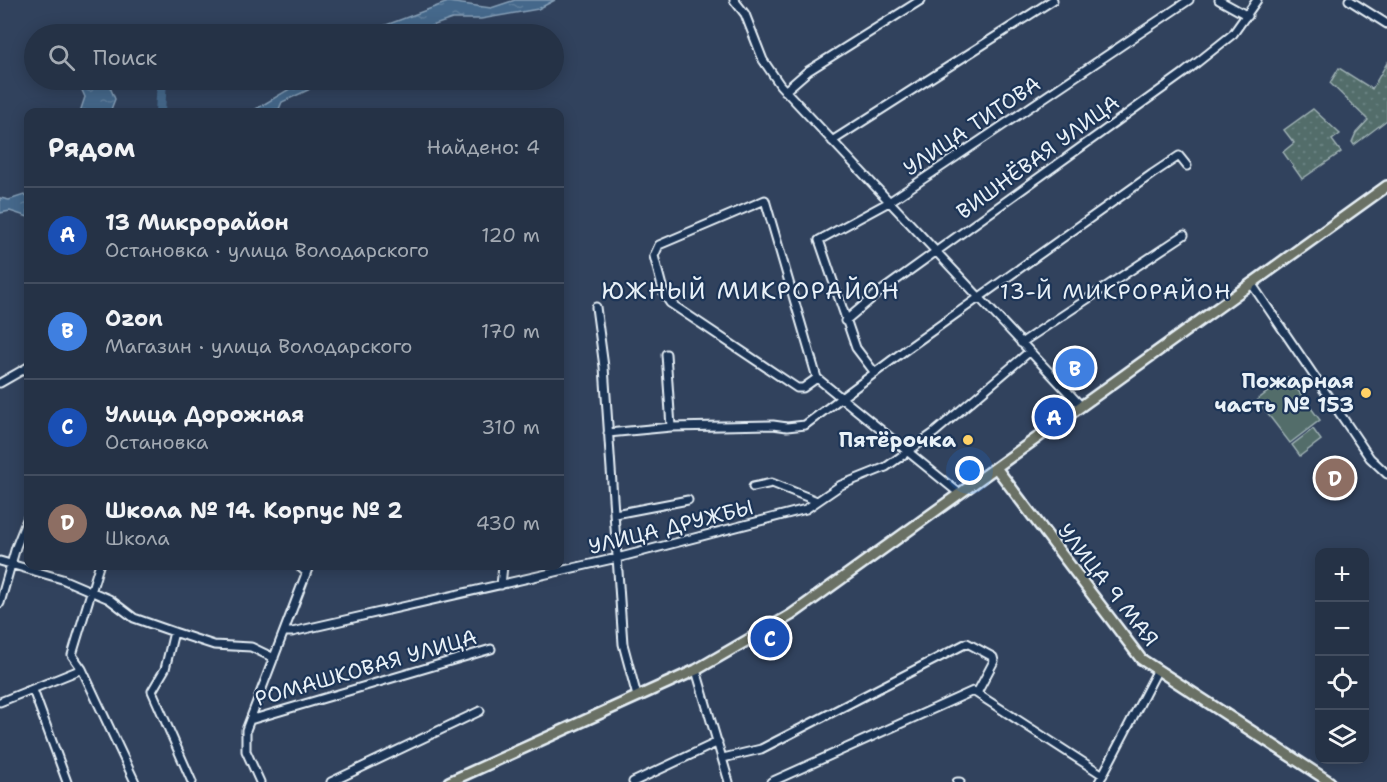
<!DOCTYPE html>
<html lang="ru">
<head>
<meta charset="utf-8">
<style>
  body { margin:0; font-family:"Shantell Sans",sans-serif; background:#2d3a4d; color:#f1f3f6 }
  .controls { position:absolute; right:18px; bottom:18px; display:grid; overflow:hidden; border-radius:12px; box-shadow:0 3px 15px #0003 }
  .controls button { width:54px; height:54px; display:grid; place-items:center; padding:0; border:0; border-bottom:2px solid #424d5f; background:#253246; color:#f1f3f6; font:30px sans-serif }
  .you { position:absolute; left:970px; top:471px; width:21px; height:21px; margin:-15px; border:4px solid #fff; border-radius:50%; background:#1a73e8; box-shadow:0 0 0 9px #1a73e833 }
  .badge { display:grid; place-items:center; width:39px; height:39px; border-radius:50%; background:#d6ab8b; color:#fff; font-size:20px; font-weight:700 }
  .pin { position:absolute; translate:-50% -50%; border:3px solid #fff; box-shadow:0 2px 6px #0006 }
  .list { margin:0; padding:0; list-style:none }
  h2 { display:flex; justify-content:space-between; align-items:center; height:78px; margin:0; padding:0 24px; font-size:26px }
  h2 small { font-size:20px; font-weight:400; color:#a3aab3 }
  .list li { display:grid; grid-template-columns:39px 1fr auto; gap:18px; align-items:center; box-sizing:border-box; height:96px; padding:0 24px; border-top:2px solid #424d5f }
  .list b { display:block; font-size:22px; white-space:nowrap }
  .list p { margin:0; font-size:20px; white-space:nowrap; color:#a3aab3 }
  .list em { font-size:20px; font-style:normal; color:#a3aab3 }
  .icon { flex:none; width:33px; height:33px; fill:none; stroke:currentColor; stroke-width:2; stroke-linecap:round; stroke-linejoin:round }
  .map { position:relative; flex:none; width:1387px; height:782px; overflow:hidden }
  .search { position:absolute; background:#253246; box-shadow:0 3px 15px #0003; left:24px; top:24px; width:540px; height:66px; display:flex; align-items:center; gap:15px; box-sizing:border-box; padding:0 21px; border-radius:33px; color:#a3aab3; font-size:22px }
  .panel { position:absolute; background:#253246; box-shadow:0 3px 15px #0003; left:24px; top:108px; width:540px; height:462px; border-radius:12px }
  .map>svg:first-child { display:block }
</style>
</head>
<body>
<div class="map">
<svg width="1387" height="782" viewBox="0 0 1387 782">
  <defs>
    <pattern id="grass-dots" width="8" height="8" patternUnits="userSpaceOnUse" patternTransform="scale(1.5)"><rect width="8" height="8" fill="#526d6b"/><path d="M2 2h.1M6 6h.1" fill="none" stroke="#6b8281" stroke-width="1.8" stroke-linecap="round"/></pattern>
    <pattern id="water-ripples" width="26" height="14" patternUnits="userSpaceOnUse" patternTransform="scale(1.5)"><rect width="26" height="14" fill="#44688b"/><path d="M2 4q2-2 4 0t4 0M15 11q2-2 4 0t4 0" fill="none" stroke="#5f7e9c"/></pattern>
  </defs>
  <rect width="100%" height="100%" fill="#31425d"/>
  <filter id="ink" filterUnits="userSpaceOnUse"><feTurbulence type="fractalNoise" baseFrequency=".0167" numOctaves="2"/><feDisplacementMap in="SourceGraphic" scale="12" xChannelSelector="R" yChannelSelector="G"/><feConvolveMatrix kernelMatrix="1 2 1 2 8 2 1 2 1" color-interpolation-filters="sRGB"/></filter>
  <g filter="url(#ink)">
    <!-- grass -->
    <path fill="url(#grass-dots)" stroke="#9dafb2" stroke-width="1.5" d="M 1387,63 L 1387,120 L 1354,145 L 1352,142 L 1356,133 L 1368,120 L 1330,83 L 1339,68 L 1372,89 Z
      M 1313,109 L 1340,134 L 1332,140 L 1341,152 L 1302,179 L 1283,152 L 1294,143 L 1284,130 Z"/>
    <!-- pitch -->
    <path fill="#526d6b" stroke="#9dafb2" stroke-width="1.5" d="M 1288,377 L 1320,420 L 1290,443 L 1257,400 Z
      M 1313,429 L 1321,440 L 1300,456 L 1292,445 Z"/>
    <!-- water -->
    <path fill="url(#water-ripples)" stroke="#869fb7" stroke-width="1.5" d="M 515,0 L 555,0 L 538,9 L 481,19 L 452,19 L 409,34 L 362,34 L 448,2 L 491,8 Z
      M 82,80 L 107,80 L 115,99 L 110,112 L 80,112 L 85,97 L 81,88 Z
      M 302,80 L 320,80 L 308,90 L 282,102 L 279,109 L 251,112 L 291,88 L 295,89 Z
      M 24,195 L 28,198 L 28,217 L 10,211 L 0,213 L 0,198 L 9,200 Z"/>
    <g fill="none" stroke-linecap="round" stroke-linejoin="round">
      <!-- river -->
      <path stroke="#44688b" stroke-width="10" d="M 160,112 L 162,80"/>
      <defs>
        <path id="minor" d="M 734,0 L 745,14 L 763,60 L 780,85 L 1081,406
          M 1219,0 L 1248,16
          M 1349,0 L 1387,24
          M 785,91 L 808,71 L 921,0
          M 832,141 L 1053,0
          M 1251,283 L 1370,458 L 1387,474
          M 596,307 L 604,367 L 623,644 L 637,696
          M 845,321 L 877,294 L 1184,73 L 1233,34 L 1257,0
          M 1021,343 L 1184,235
          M 666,354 L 671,427
          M 875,373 L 856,348 L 819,240 L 889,202 L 1189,0
          M 817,378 L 765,200 L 659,245 L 654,256 L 664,294 L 670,303 L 797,388 L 803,388 L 817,378 L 960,494
          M 0,383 L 28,367
          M 608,433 L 671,427 L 773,425 L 787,427 L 805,425 L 904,351 L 1152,174 L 1179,156 L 1187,166
          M 753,487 L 772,483 L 817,501
          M 615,514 L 688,500
          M 0,561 L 62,579 L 109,599 L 134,618 L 174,632 L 214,645 L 251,647 L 274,658
          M 99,566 L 72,655 L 82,669 L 135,782
          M 299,566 L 306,572
          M 501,585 L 503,566
          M 0,603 L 16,547 L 28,517
          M 174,632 L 165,669 L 152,691 L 192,782
          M 284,632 L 292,632 L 617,558 L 806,509 L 841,485 L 886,467 L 934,433 L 1029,352
          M 696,670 L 729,782
          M 33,690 L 67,782
          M 0,702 L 82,669
          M 250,720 L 491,649
          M 723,758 L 761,749 L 967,643 L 993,657 L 994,661 L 977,693
          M 260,782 L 246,751 L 246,730 L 309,566
          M 331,782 L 480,711
          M 633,782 L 718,742
          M 771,782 L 973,691 L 1103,775
          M 957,782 L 960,782
          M 1099,782 L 1157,671"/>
        <path id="major" d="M 997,469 L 1141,659 L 1330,782
          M 449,782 L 696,670 L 791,615 L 1387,186"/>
      </defs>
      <!-- minor casing -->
      <use href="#minor" stroke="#e8f1f8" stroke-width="11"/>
      <!-- major casing -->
      <use href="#major" stroke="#e8f1f8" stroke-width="14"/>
      <!-- minor -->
      <use href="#minor" stroke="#1d3557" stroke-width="7"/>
      <!-- major -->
      <use href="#major" stroke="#6b7165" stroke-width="9"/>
    </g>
  </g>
  <!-- markers -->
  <g fill="#ffd166" stroke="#1d3557" stroke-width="2">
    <circle cx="1366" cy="393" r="6"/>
    <circle cx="968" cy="440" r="6"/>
  </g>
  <g text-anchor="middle" stroke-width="4.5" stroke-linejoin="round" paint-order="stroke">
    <!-- street labels -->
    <g font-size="21" fill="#e8f1f8" stroke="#1d3557">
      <text transform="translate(972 126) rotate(-34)" y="7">УЛИЦА ТИТОВА</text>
      <text transform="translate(1038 157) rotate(-36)" y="7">ВИШНЁВАЯ УЛИЦА</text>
      <text transform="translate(671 527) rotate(-14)" y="7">УЛИЦА ДРУЖБЫ</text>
      <text transform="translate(1108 585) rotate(52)" y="7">УЛИЦА 9 МАЯ</text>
      <text transform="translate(366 668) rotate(-16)" y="7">РОМАШКОВАЯ УЛИЦА</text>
    </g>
    <!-- poi labels -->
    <g font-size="21" font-weight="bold" fill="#e8f1f8" stroke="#1d3557" text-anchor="end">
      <text x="1354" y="388">Пожарная<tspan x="1354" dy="24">часть № 153</tspan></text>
      <text x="956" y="447">Пятёрочка</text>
    </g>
    <!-- neighbourhood labels -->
    <g font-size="22" letter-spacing="1.5" fill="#e8f1f8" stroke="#1d3557">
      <text x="1116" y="299">13-Й МИКРОРАЙОН</text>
    </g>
    <!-- quarter labels -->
    <g font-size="24" letter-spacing="1.5" fill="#e8f1f8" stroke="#1d3557">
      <text x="751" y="299">ЮЖНЫЙ МИКРОРАЙОН</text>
    </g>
  </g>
</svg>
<div class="controls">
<button>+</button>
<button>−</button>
<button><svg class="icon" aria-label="locate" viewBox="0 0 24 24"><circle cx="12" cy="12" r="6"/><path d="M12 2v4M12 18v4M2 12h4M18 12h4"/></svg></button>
<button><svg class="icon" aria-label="layers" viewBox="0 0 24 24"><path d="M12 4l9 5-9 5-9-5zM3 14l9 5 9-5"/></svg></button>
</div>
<div class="you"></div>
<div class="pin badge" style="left:1054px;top:417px;background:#1a4fb4">A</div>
<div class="pin badge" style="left:1075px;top:368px;background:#3f7fe0">B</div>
<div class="pin badge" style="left:770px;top:638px;background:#1a4fb4">C</div>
<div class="pin badge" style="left:1335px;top:478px;background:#8d6e63">D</div>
<div class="search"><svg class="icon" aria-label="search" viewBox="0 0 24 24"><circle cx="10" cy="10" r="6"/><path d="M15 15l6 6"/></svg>Поиск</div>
<section class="panel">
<h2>Рядом<small>Найдено: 4</small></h2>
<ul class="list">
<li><span class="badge" style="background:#1a4fb4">A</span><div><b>13 Микрорайон</b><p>Остановка · улица Володарского</p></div><em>120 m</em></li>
<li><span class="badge" style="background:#3f7fe0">B</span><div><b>Ozon</b><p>Магазин · улица Володарского</p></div><em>170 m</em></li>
<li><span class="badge" style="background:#1a4fb4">C</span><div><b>Улица Дорожная</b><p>Остановка</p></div><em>310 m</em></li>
<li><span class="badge" style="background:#8d6e63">D</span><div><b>Школа № 14. Корпус № 2</b><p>Школа</p></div><em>430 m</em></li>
</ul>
</section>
</div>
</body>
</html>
